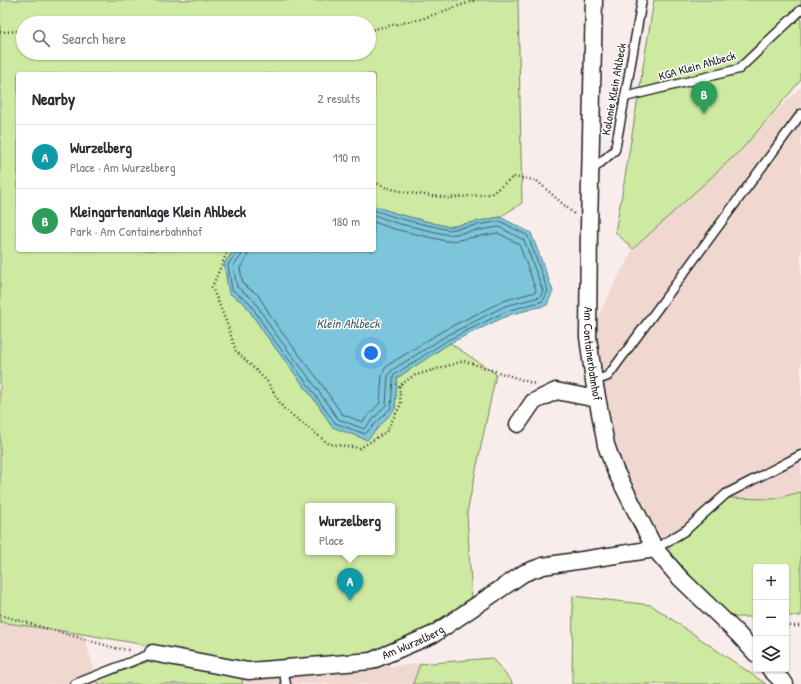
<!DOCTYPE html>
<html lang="en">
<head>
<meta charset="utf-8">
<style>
  body { margin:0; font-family:"Patrick Hand",sans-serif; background:#f7f7f7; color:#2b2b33 }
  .controls { position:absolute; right:12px; bottom:12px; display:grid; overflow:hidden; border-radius:4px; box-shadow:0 1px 3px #0004 }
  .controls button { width:36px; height:36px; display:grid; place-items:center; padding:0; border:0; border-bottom:1px solid #e1e1e2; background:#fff; color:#2b2b33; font:20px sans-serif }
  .you { position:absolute; left:371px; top:353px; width:14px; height:14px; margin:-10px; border:3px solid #fff; border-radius:50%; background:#1a73e8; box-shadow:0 0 0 6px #1a73e833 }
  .badge { display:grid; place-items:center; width:26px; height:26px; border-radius:50%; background:#ea580c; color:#fff; font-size:13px; font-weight:700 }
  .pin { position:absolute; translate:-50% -33px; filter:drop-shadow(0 1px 2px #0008) }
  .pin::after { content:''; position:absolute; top:21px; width:14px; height:12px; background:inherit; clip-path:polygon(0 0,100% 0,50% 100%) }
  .popup { position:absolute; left:305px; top:503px; width:90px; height:52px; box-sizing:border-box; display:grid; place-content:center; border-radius:4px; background:#fff; filter:drop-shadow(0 1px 3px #0005); font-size:13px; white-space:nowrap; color:#7c7c81 }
  .popup b { font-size:15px; color:#2b2b33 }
  .popup::after { content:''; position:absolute; left:50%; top:100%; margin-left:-8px; border:8px solid transparent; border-top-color:#fff }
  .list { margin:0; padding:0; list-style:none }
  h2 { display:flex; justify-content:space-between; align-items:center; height:52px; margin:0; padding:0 16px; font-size:17px }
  h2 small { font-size:13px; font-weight:400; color:#7c7c81 }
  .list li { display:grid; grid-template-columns:26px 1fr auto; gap:12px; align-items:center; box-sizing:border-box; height:64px; padding:0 16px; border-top:1px solid #e1e1e2 }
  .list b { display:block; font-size:15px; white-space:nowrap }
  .list p { margin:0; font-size:13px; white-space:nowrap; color:#7c7c81 }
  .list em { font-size:13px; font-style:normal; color:#7c7c81 }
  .icon { flex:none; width:22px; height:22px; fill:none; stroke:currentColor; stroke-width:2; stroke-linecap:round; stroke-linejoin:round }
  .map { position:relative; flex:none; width:801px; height:684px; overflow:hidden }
  .search { position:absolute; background:#fff; box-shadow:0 1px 3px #0004; left:16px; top:16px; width:360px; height:44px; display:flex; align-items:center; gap:10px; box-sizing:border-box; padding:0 14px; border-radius:22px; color:#7c7c81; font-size:15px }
  .panel { position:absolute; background:#fff; box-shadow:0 1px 3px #0004; left:16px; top:72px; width:360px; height:180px; border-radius:4px }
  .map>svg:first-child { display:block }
</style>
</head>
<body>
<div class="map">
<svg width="801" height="684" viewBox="0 0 801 684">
  <rect width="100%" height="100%" fill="#f8edea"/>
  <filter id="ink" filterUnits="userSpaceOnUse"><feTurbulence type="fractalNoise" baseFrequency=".025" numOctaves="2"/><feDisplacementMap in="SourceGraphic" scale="8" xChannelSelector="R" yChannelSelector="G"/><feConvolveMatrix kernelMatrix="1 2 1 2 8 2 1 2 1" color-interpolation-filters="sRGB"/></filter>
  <g filter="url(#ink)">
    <!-- built -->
    <path fill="#f0d8d0" d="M 801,87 L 801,492 L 773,499 L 724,498 L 667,550 L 612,454 L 591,329 L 633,249 Z
      M 0,622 L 83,634 L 99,684 L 0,684 Z
      M 420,664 L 413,684 L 242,684 L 243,676 Z"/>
    <!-- green -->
    <path fill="#ceeaa1" stroke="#75835e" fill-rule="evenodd" d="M 0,0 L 518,0 L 522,203 L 500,217 L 449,227 L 398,214 L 374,206 L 374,74 L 18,74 L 18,250 L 234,250 L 224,264 L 229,293 L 245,304 L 265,334 L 319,406 L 332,427 L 395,409 L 397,378 L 450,343 L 496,374 L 467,513 L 472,603 L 429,629 L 371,652 L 310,661 L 248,663 L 83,634 L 0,622 ZM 23,23 L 369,23 L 369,53 L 23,53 ZM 308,506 L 392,506 L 392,552 L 308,552 Z
      M 654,0 L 801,0 L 801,80 L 743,148 L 633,249 L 615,232 L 624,183 Z
      M 801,492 L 801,616 L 786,616 L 786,567 L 756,567 L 756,617 L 729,617 L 667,550 L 724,498 L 773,499 Z
      M 573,596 L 651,605 L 766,684 L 572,684 Z
      M 492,658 L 512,682 L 512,684 L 413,684 L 420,664 Z
      M 149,661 L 243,676 L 242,684 L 99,684 L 97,680 Z"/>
    <!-- water -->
    <path fill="#7bc5db" stroke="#55818f" d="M 374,206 L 398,214 L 449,227 L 500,217 L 531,233 L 553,291 L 547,305 L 509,315 L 450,343 L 397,378 L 395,409 L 367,440 L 332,427 L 319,406 L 265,334 L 245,304 L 229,293 L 224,264 L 234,250 L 374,250 Z"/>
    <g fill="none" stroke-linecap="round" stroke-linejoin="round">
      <!-- shore -->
      <path stroke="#426068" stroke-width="1" d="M 237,250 L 236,253 L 228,265 L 232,290 L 249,302 L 268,332 L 306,382 L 335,423 L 365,434 L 391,408 L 393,378 L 394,375 L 448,340 L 507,311 L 543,301 L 548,291 L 528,236 L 500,221 L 449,230 L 397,218 L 374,210
        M 242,250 L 241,256 L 233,266 L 237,287 L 253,299 L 272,329 L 310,379 L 338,419 L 364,429 L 386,405 L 388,376 L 392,370 L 446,336 L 505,306 L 540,297 L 543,291 L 524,240 L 499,227 L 449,235 L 396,223 L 374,215
        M 248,250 L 247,257 L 240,268 L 243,284 L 254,292 L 258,295 L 277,326 L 315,375 L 342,414 L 362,422 L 380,403 L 382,375 L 384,370 L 388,365 L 444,330 L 503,301 L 535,292 L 536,290 L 519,244 L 498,233 L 452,241 L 446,241 L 394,229 L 374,222"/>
      <defs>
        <path id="service" d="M 625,97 L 739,69 L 801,10
          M 591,171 L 615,150 L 625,97 L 642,0
          M 594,381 L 608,376 L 801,114
          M 655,549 L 686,530 L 726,494 L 801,455
          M 283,668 L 286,684
          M 75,684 L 153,653"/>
        <g id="minor">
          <path id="s1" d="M 594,0 L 589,228 L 588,337 L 594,381 L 606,445 L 615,470 L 655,549 L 679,577 L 738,634 L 756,654"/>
          <path d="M 518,424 L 533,402 L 556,391 L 597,399"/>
          <path id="s2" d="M 153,653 L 248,671 L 371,661 L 434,634 L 524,573 L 543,566 L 655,549"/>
          <path d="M 770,669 L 785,684"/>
        </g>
      </defs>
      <!-- service casing -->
      <use href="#service" stroke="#1c1c1c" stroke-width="11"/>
      <!-- minor casing -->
      <use href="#minor" stroke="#1c1c1c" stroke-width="19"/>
      <!-- path -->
      <path stroke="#1c1c1c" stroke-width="2.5" stroke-dasharray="1 3" stroke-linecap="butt" d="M 369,30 L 421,19 L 476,0
        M 0,32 L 23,31
        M 374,182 L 387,188 L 410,193 L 448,198 L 491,194 L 513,177 L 536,180 L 574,214
        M 228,250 L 212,287 L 226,321 L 236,351 L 267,381 L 283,408 L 329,444 L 360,448 L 386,432 L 401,404 L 399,386 L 413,376 L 464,361 L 535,384
        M 0,615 L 115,648 L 129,650
        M 786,626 L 801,626"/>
      <!-- service -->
      <use href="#service" stroke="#fff" stroke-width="8"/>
      <!-- minor -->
      <use href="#minor" stroke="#fff" stroke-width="16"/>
    </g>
  </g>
  <g text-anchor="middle" stroke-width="3" stroke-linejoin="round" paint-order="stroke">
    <!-- street labels -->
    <g font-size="12" fill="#1c1c1c" stroke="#fff">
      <text transform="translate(697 66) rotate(-16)" y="4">KGA Klein Ahlbeck</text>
      <text transform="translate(614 89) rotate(-80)" y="4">Kolonie Klein Ahlbeck</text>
      <text dy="4" stroke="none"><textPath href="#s1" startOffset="354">Am Containerbahnhof</textPath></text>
      <text dy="4" stroke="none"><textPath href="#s2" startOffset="266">Am Wurzelberg</textPath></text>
    </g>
    <!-- water labels -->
    <g font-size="13" font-style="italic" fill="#426068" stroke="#fff">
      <text x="348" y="328">Klein Ahlbeck</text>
    </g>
  </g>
</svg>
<div class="controls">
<button>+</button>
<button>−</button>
<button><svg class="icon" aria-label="layers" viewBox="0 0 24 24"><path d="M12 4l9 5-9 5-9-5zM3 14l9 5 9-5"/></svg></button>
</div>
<div class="you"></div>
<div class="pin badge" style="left:350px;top:601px;background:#0f9aa8">A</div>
<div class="popup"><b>Wurzelberg</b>Place</div>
<div class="pin badge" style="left:704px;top:114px;background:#2e9e5b">B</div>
<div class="search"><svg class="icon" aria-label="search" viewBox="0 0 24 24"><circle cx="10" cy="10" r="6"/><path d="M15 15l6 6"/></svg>Search here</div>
<section class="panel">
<h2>Nearby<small>2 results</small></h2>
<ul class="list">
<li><span class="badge" style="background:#0f9aa8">A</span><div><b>Wurzelberg</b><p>Place · Am Wurzelberg</p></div><em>110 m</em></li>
<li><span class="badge" style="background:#2e9e5b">B</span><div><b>Kleingartenanlage Klein Ahlbeck</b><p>Park · Am Containerbahnhof</p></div><em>180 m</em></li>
</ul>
</section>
</div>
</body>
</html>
